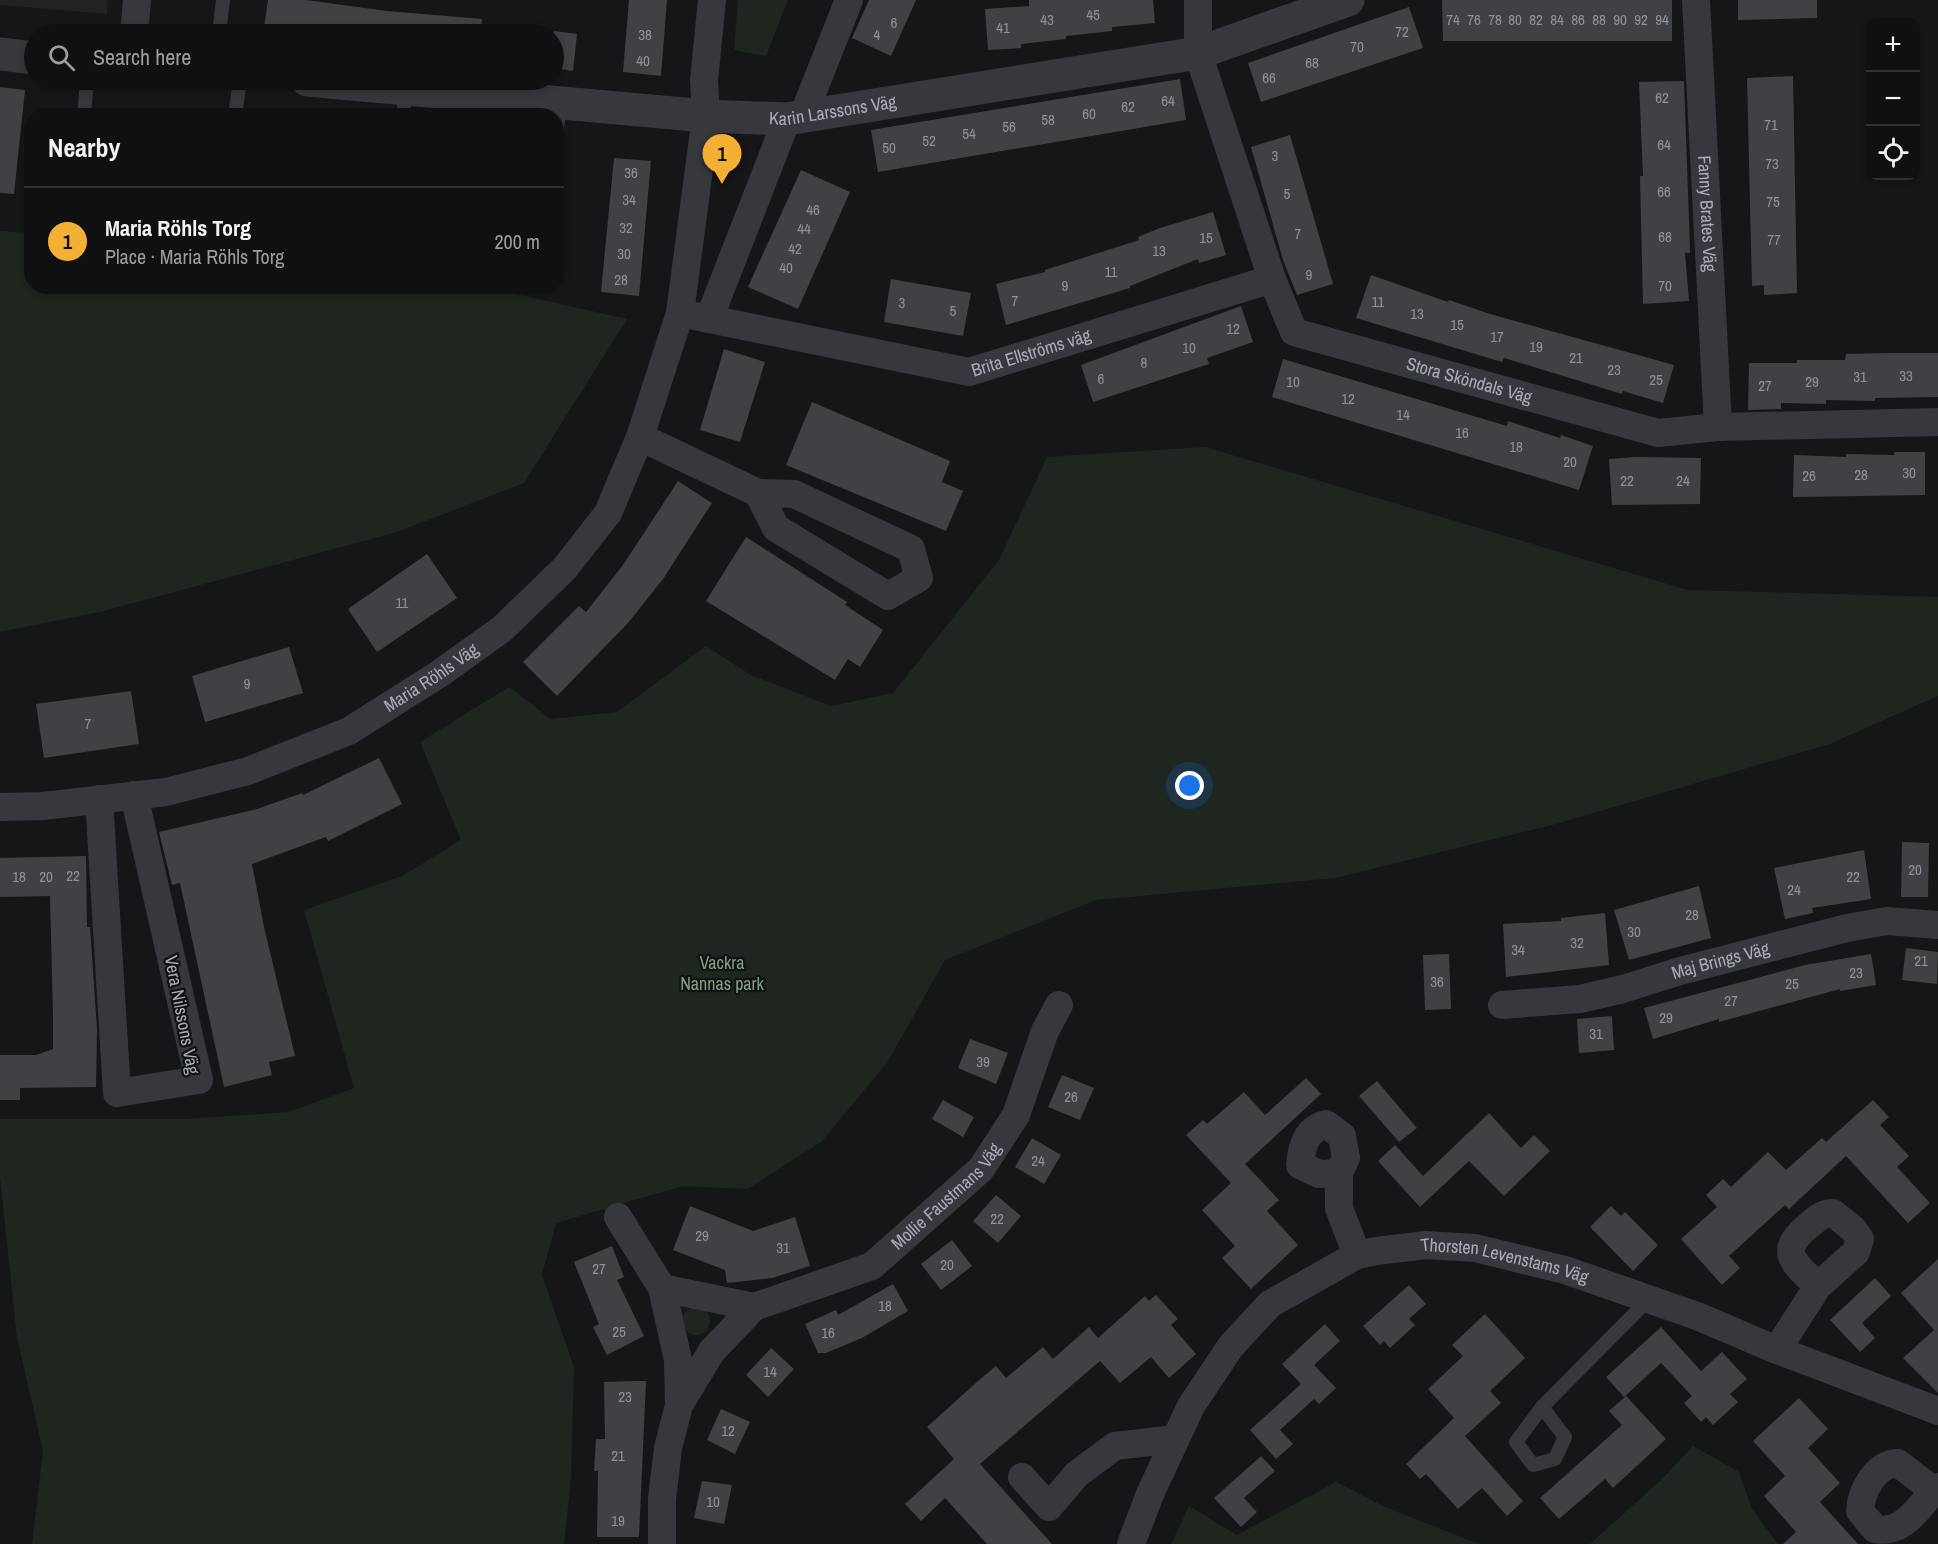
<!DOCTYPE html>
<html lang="en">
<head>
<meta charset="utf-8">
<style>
  body { margin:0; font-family:"Archivo Narrow",sans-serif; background:#1e1e20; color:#f1f3f6 }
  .controls { position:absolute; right:18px; top:18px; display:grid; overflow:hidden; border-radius:12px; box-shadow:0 3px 9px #0003 }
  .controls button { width:54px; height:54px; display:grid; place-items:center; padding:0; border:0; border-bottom:2px solid #303032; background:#101012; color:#f1f3f6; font:30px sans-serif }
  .you { position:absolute; left:1190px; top:786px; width:21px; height:21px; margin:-15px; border:4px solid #fff; border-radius:50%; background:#1a73e8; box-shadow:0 0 0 9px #1a73e833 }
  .badge { display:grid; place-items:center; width:39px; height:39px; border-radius:50%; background:#f2b134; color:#111; font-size:20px; font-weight:700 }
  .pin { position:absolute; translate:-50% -50px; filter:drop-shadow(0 2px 3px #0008) }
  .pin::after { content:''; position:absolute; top:32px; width:21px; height:18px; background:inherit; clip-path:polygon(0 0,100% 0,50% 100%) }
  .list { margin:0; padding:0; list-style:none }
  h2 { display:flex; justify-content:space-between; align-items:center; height:78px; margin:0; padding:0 24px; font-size:26px }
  h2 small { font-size:20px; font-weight:400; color:#9c9d9f }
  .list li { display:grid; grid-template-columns:39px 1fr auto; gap:18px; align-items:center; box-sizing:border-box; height:108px; padding:0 24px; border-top:2px solid #303032 }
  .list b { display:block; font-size:22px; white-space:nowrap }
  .list p { margin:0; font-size:20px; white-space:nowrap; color:#9c9d9f }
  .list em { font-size:20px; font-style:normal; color:#9c9d9f }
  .icon { flex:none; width:33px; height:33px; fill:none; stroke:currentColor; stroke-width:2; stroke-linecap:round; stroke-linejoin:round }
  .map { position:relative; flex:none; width:1938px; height:1544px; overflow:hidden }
  .search { position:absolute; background:#101012; box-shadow:0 3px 9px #0003; left:24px; top:24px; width:540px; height:66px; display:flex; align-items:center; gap:15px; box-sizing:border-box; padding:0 21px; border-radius:33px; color:#9c9d9f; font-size:22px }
  .panel { position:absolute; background:#101012; box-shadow:0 3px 9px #0003; left:24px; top:108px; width:540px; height:186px; border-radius:24px }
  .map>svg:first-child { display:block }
</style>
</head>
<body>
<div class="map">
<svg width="1938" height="1544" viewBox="0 0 1938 1544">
  <rect width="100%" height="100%" fill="#161618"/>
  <!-- built -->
  <path fill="#222225" d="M 0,0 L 108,0 L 107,14 L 0,5 Z"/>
  <!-- green -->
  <path fill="#1e261f" d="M 738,0 L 788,0 L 766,56 L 734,50 Z
    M 0,231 L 31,233 L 32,286 L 480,286 L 627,319 L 524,483 L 397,532 L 100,612 L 0,632 Z
    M 1205,447 L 1688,590 L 1938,597 L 1938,696 L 1830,744 L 1556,824 L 1335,878 L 1096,900 L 945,960 L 887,1063 L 821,1142 L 747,1189 L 683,1186 L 556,1223 L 542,1275 L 574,1367 L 571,1479 L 564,1544 L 32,1544 L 43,1451 L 17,1338 L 0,1177 L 0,1119 L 186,1119 L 289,1112 L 354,1088 L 304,910 L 402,876 L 461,840 L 420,742 L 509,687 L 551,719 L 617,712 L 706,646 L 751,675 L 831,706 L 893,693 L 999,560 L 1047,457 Z
    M682 1321a14 14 0 1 1 28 0a14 14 0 1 1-28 0Z
    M 1693,1446 L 1739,1472 L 1752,1509 L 1778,1544 L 1590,1544 L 1662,1479 Z
    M 1336,1482 L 1385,1507 L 1479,1544 L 1171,1544 L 1189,1506 L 1237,1535 Z"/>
  <!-- building -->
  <path fill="#404145" d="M 268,0 L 306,0 L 387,11 L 482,19 L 481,34 L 263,34 Z
    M 629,0 L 667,0 L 661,76 L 623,72 Z
    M 869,0 L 916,0 L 891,56 L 852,38 Z
    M 1029,0 L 1153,0 L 1155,23 L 1112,27 L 1112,31 L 1066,36 L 1066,39 L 1021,44 L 1021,48 L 988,50 L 985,9 L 1029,6 Z
    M 1442,0 L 1672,0 L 1672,41 L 1443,41 Z
    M 1738,0 L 1817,0 L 1817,18 L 1738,20 Z
    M 1409,7 L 1423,48 L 1261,102 L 1248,63 Z
    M 554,31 L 577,34 L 573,71 L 554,68 Z
    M 1793,76 L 1797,293 L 1764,295 L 1764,285 L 1752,286 L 1747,78 Z
    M 1180,79 L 1186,120 L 878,172 L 871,130 Z
    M 1684,81 L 1689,220 L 1690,253 L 1685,253 L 1689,301 L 1643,304 L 1640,176 L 1643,176 L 1639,82 Z
    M 0,87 L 25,90 L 14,194 L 0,193 Z
    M 1290,135 L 1333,284 L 1297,295 L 1283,260 L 1251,147 Z
    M 614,158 L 651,161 L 639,296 L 601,292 Z
    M 801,170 L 850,192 L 798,309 L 748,287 Z
    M 1213,212 L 1226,255 L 1199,263 L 1198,259 L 1130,286 L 1130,288 L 1006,325 L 996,284 L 1045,272 L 1045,270 L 1139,240 L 1138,237 L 1160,228 Z
    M 1371,275 L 1448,302 L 1449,300 L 1490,314 L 1674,365 L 1663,403 L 1623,391 L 1622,394 L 1504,358 L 1502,362 L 1356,318 Z
    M 891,279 L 971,293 L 963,336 L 884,322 Z
    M 1241,306 L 1253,342 L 1207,358 L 1209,364 L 1093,402 L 1081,365 Z
    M 724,349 L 765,362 L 740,442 L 700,430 Z
    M 1890,353 L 1938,353 L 1938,397 L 1875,398 L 1875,401 L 1826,400 L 1826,404 L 1781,403 L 1781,409 L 1748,410 L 1749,363 L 1797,363 L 1797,360 L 1845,360 L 1846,354 Z
    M 1283,359 L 1507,426 L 1508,421 L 1560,438 L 1561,435 L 1593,446 L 1579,490 L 1272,397 Z
    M 812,402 L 950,461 L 942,482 L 963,491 L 946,531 L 786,465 Z
    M 1894,452 L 1925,452 L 1925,495 L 1793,497 L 1794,455 L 1846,457 L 1846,454 L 1894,455 Z
    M 1636,457 L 1701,458 L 1700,504 L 1612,505 L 1609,459 Z
    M 678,481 L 712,503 L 663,579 L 628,623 L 557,696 L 523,662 L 579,606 L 586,612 L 623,565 Z
    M 746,537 L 847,602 L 845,605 L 883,630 L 860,667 L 848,659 L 835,680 L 706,601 Z
    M 427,554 L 457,598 L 377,652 L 348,609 Z
    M 289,647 L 303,693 L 205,722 L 192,676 Z
    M 131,691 L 139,744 L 44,758 L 36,704 Z
    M 379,758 L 402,804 L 328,841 L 326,837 L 252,864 L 264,927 L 295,1056 L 269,1062 L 272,1075 L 224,1087 L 180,883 L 172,885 L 159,832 L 257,809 L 302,793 L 303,795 Z
    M 1902,842 L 1929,843 L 1928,897 L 1901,897 Z
    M 1864,850 L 1871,899 L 1812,908 L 1813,913 L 1785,919 L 1774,868 Z
    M 86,856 L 87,927 L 90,927 L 97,1029 L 96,1087 L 20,1088 L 20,1100 L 0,1100 L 0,1055 L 36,1055 L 53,1049 L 53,1015 L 50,896 L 0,897 L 0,858 Z
    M 1699,886 L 1711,938 L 1629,960 L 1614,910 Z
    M 1605,913 L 1609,965 L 1506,977 L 1503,924 L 1561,921 L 1561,918 Z
    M 1906,948 L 1938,952 L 1937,984 L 1902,980 Z
    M 1449,954 L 1451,1009 L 1425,1010 L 1423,955 Z
    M 1871,954 L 1876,985 L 1840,991 L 1840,989 L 1719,1022 L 1719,1019 L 1653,1039 L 1644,1008 L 1805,965 Z
    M 1612,1016 L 1614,1050 L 1579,1053 L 1577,1019 Z
    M 970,1039 L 1008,1053 L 996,1084 L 958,1068 Z
    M 1062,1075 L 1094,1088 L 1080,1120 L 1048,1107 Z
    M 1306,1078 L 1321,1094 L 1245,1164 L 1279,1200 L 1267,1211 L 1298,1245 L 1251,1289 L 1222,1258 L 1235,1246 L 1202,1210 L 1231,1183 L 1186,1135 L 1203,1120 L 1207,1124 L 1244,1092 L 1265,1115 Z
    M 1377,1081 L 1417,1128 L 1399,1142 L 1359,1096 Z
    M 943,1100 L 974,1117 L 963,1137 L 932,1119 Z
    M 1873,1100 L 1889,1117 L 1880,1125 L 1909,1156 L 1897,1167 L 1930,1203 L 1908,1223 L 1846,1156 L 1789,1209 L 1785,1205 L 1729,1256 L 1740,1268 L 1722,1285 L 1681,1239 L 1717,1207 L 1706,1195 L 1723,1179 L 1731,1187 L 1768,1152 L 1786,1170 L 1822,1138 L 1826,1142 Z
    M 1489,1113 L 1521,1148 L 1534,1135 L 1550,1151 L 1504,1196 L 1469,1161 L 1420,1207 L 1378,1161 L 1395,1145 L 1423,1176 Z
    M 1032,1138 L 1061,1155 L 1044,1184 L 1015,1167 Z
    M 996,1195 L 1021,1216 L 998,1243 L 973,1221 Z
    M 690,1206 L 753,1231 L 795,1217 L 810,1266 L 772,1278 L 727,1283 L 725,1270 L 673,1250 Z
    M 1611,1206 L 1621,1216 L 1625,1212 L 1658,1245 L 1633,1271 L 1590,1227 Z
    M 952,1240 L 972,1266 L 941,1290 L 921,1264 Z
    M 612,1246 L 624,1277 L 617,1280 L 644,1336 L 607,1355 L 593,1327 L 599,1324 L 574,1262 Z
    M 1938,1259 L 1938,1393 L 1903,1358 L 1934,1330 L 1901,1293 Z
    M 1875,1278 L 1891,1296 L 1862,1323 L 1875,1338 L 1860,1352 L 1830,1320 Z
    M 893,1284 L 908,1311 L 862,1338 L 826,1353 L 818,1353 L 805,1324 L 836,1310 L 838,1315 Z
    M 1409,1285 L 1426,1304 L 1409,1319 L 1415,1325 L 1390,1348 L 1384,1341 L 1380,1345 L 1363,1326 Z
    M 1156,1295 L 1178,1319 L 1171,1325 L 1196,1354 L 1169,1378 L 1151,1357 L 1120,1383 L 1100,1361 L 980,1464 L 1052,1544 L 987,1544 L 945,1498 L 921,1521 L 905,1504 L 954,1459 L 927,1427 L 978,1381 L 996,1366 L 1006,1378 L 1043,1347 L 1053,1359 L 1089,1327 L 1098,1338 L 1145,1296 L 1149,1301 Z
    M 1485,1314 L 1525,1358 L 1490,1391 L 1501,1403 L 1465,1436 L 1523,1501 L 1507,1516 L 1482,1488 L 1458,1509 L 1426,1474 L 1420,1479 L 1406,1464 L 1454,1418 L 1428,1389 L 1463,1356 L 1452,1345 Z
    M 1325,1324 L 1340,1341 L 1314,1365 L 1336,1388 L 1319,1404 L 1314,1399 L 1280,1430 L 1293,1444 L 1276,1459 L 1250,1430 L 1301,1384 L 1282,1364 Z
    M 1661,1327 L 1701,1371 L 1722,1352 L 1747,1379 L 1730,1394 L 1738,1402 L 1713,1425 L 1706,1417 L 1701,1422 L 1684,1403 L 1692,1396 L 1661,1363 L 1624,1397 L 1606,1377 Z
    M 771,1348 L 794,1369 L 768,1397 L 746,1375 Z
    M 635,1381 L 646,1381 L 639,1537 L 597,1537 L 598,1471 L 594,1471 L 596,1439 L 605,1439 L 604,1382 Z
    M 1626,1396 L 1666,1439 L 1613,1488 L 1605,1479 L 1559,1519 L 1540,1498 L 1622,1425 L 1609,1411 Z
    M 1799,1398 L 1828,1429 L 1808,1448 L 1840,1483 L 1820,1502 L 1858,1544 L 1783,1544 L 1796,1532 L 1764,1496 L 1785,1476 L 1753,1441 Z
    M 721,1409 L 750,1422 L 735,1454 L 707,1440 Z
    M 1261,1456 L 1275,1471 L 1244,1498 L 1257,1512 L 1241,1527 L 1214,1498 Z
    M 702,1481 L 732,1485 L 724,1524 L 694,1518 Z"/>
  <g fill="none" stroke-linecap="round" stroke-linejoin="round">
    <!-- service -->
    <path stroke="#37383d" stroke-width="14" d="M 219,34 L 223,0
      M 84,116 L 87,80
      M 235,116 L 240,80
      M 403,116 L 406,88
      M 556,137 L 560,103
      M 1542,1407 L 1565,1437 L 1555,1459 L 1533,1465 L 1516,1442 L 1542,1407 L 1648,1300"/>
    <!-- minor -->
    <g stroke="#37383d" stroke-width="28">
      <path id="s1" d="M 1198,0 L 1198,53 L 1272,279 L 1294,332 L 1658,433 L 1718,427 L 1938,422"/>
      <path id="s2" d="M 1696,0 L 1718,427"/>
      <path d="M 134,34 L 137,0"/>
      <path d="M 803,116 L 849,0"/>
      <path id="s3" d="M 680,313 L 969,372 L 1272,279"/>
      <path d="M 709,319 L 787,119"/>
      <path d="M 640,437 L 758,493 L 776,528 L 888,596 L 919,578 L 911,549 L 794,494 L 758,493"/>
      <path d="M 99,799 L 117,1093 L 199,1080 L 134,795"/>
      <path id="s4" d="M 0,807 L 43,806 L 166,792 L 248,771 L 349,731 L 439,674 L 502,629 L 565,568 L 608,513 L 640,437 L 680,313 L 706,116 L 704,80 L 712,0"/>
      <path id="s5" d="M 1502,1005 L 1580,999 L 1623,989 L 1680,971 L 1847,928 L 1887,921 L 1938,925"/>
      <path d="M 1339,1173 L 1319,1174 L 1300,1165 C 1302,1145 1306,1130 1326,1124 L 1342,1136 L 1346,1158 L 1339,1173 L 1339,1208 L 1357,1255"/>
      <path d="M 618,1217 L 662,1288 L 678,1360 L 679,1405"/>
      <path d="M 662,1288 L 754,1307"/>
      <path d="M 1777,1350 L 1818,1286 L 1856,1252 L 1860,1239 L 1853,1229 L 1833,1213 C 1822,1213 1817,1219 1808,1226 C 1776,1252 1795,1264 1818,1286"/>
      <path d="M 1022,1477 L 1049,1507 L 1077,1474 L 1115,1446 L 1175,1439"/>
      <path d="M 1934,1491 L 1898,1463 C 1875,1464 1861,1491 1860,1511 L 1875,1529 C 1905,1535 1919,1505 1938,1487"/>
      <path id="s6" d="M 662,1544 L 662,1499 L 668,1448 L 679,1405 L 712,1351 L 754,1307 L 872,1266 L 981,1169 L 1016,1115 L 1045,1031 L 1059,1005"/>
      <path id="s7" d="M 1131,1544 L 1150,1494 L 1191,1406 L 1231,1346 L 1270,1304 L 1357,1255 L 1376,1251 L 1426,1245 L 1475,1248 L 1565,1270 L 1697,1316 L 1777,1350 L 1938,1411"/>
    </g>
    <!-- tertiary -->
    <g stroke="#37383d" stroke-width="33">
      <path d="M 0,54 L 34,58"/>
      <path id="s8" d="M 307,80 L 706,116 L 787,119 L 1198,53 L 1348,0"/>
    </g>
  </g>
  <g text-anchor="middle" stroke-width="4.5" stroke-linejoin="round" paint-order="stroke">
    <!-- number labels -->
    <g font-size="15" fill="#8e929b">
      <text x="1093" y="20">45</text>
      <text x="1047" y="25">43</text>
      <text x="1453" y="25">74</text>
      <text x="1474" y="25">76</text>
      <text x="1495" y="25">78</text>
      <text x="1515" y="25">80</text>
      <text x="1536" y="25">82</text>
      <text x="1557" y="25">84</text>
      <text x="1578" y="25">86</text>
      <text x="1599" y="25">88</text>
      <text x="1620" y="25">90</text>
      <text x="1641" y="25">92</text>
      <text x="1662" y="25">94</text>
      <text x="894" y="28">6</text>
      <text x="1003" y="33">41</text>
      <text x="1402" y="37">72</text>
      <text x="645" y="40">38</text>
      <text x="877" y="40">4</text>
      <text x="1357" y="52">70</text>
      <text x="643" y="66">40</text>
      <text x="1312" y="68">68</text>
      <text x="1269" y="83">66</text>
      <text x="1662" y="103">62</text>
      <text x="1168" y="106">64</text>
      <text x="1128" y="112">62</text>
      <text x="1089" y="119">60</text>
      <text x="1048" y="125">58</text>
      <text x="1771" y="130">71</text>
      <text x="1009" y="132">56</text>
      <text x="969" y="139">54</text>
      <text x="929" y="146">52</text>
      <text x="1664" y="150">64</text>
      <text x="889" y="153">50</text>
      <text x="1275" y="161">3</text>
      <text x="1772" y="169">73</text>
      <text x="631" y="178">36</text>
      <text x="1664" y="197">66</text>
      <text x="1287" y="199">5</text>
      <text x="629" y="205">34</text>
      <text x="1773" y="207">75</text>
      <text x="813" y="215">46</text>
      <text x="626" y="233">32</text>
      <text x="804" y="234">44</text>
      <text x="1298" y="239">7</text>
      <text x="1665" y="242">68</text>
      <text x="1206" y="243">15</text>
      <text x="1774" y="245">77</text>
      <text x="795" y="254">42</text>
      <text x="1159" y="256">13</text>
      <text x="624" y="259">30</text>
      <text x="786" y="273">40</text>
      <text x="1111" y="277">11</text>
      <text x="1309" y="280">9</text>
      <text x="621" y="285">28</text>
      <text x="1065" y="291">9</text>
      <text x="1665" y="291">70</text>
      <text x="1015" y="306">7</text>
      <text x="1378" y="307">11</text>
      <text x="902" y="308">3</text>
      <text x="953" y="316">5</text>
      <text x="1417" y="319">13</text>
      <text x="1457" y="330">15</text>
      <text x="1233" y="334">12</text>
      <text x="1497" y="342">17</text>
      <text x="1536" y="352">19</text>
      <text x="1189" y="353">10</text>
      <text x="1576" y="363">21</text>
      <text x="1144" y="368">8</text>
      <text x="1614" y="375">23</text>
      <text x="1906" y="381">33</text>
      <text x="1860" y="382">31</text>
      <text x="1101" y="384">6</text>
      <text x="1656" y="385">25</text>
      <text x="1293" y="387">10</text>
      <text x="1812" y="387">29</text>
      <text x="1765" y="391">27</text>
      <text x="1348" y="404">12</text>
      <text x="1403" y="420">14</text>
      <text x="1462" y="438">16</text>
      <text x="1516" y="452">18</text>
      <text x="1570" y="467">20</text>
      <text x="1909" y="478">30</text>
      <text x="1861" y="480">28</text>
      <text x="1809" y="481">26</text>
      <text x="1627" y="486">22</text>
      <text x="1683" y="486">24</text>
      <text x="402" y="608">11</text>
      <text x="247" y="689">9</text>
      <text x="88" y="729">7</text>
      <text x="1915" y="875">20</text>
      <text x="73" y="881">22</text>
      <text x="19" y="882">18</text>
      <text x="46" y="882">20</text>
      <text x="1853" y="882">22</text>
      <text x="1794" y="895">24</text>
      <text x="1692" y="920">28</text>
      <text x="1634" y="937">30</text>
      <text x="1577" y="948">32</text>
      <text x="1518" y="955">34</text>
      <text x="1921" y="966">21</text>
      <text x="1856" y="978">23</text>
      <text x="1437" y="987">36</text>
      <text x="1792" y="989">25</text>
      <text x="1731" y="1006">27</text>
      <text x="1666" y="1023">29</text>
      <text x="1596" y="1039">31</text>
      <text x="983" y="1067">39</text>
      <text x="1071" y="1102">26</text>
      <text x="1038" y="1166">24</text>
      <text x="997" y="1224">22</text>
      <text x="702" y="1241">29</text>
      <text x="783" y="1253">31</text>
      <text x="947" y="1270">20</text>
      <text x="599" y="1274">27</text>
      <text x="885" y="1311">18</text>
      <text x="619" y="1337">25</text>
      <text x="828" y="1338">16</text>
      <text x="770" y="1377">14</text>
      <text x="625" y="1402">23</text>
      <text x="728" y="1436">12</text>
      <text x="618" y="1461">21</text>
      <text x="713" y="1507">10</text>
      <text x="618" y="1526">19</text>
    </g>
    <!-- street labels -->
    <g font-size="18" fill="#a8adb8" stroke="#111113">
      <text dy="6" stroke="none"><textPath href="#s8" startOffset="528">Karin Larssons Väg</textPath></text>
      <text dy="6" stroke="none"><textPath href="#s2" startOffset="214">Fanny Brates Väg</textPath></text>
      <text dy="6" stroke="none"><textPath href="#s3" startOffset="360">Brita Ellströms väg</textPath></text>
      <text dy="6" stroke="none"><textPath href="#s1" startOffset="530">Stora Sköndals Väg</textPath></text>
      <text dy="6" stroke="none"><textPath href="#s4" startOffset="458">Maria Röhls Väg</textPath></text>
      <text dy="6" stroke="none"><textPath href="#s5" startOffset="224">Maj Brings Väg</textPath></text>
      <text transform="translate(182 1015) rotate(79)" y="6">Vera Nilssons Väg</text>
      <text dy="6" stroke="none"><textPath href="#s6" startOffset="492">Mollie Faustmans Väg</textPath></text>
      <text dy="6" stroke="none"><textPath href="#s7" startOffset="530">Thorsten Levenstams Väg</textPath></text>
    </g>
    <!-- park labels -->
    <g font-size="18" fill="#7fa381" stroke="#111113">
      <text x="722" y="969">Vackra<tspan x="722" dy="21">Nannas park</tspan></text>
    </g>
  </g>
</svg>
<div class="controls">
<button>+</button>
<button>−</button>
<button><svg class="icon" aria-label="locate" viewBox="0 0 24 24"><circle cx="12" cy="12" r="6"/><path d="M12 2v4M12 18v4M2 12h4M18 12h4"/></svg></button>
</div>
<div class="you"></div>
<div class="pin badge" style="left:722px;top:184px">1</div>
<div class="search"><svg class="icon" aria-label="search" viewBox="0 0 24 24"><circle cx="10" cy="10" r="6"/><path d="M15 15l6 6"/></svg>Search here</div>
<section class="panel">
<h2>Nearby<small></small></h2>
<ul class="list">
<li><span class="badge">1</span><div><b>Maria Röhls Torg</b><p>Place · Maria Röhls Torg</p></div><em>200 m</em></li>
</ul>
</section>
</div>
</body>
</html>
